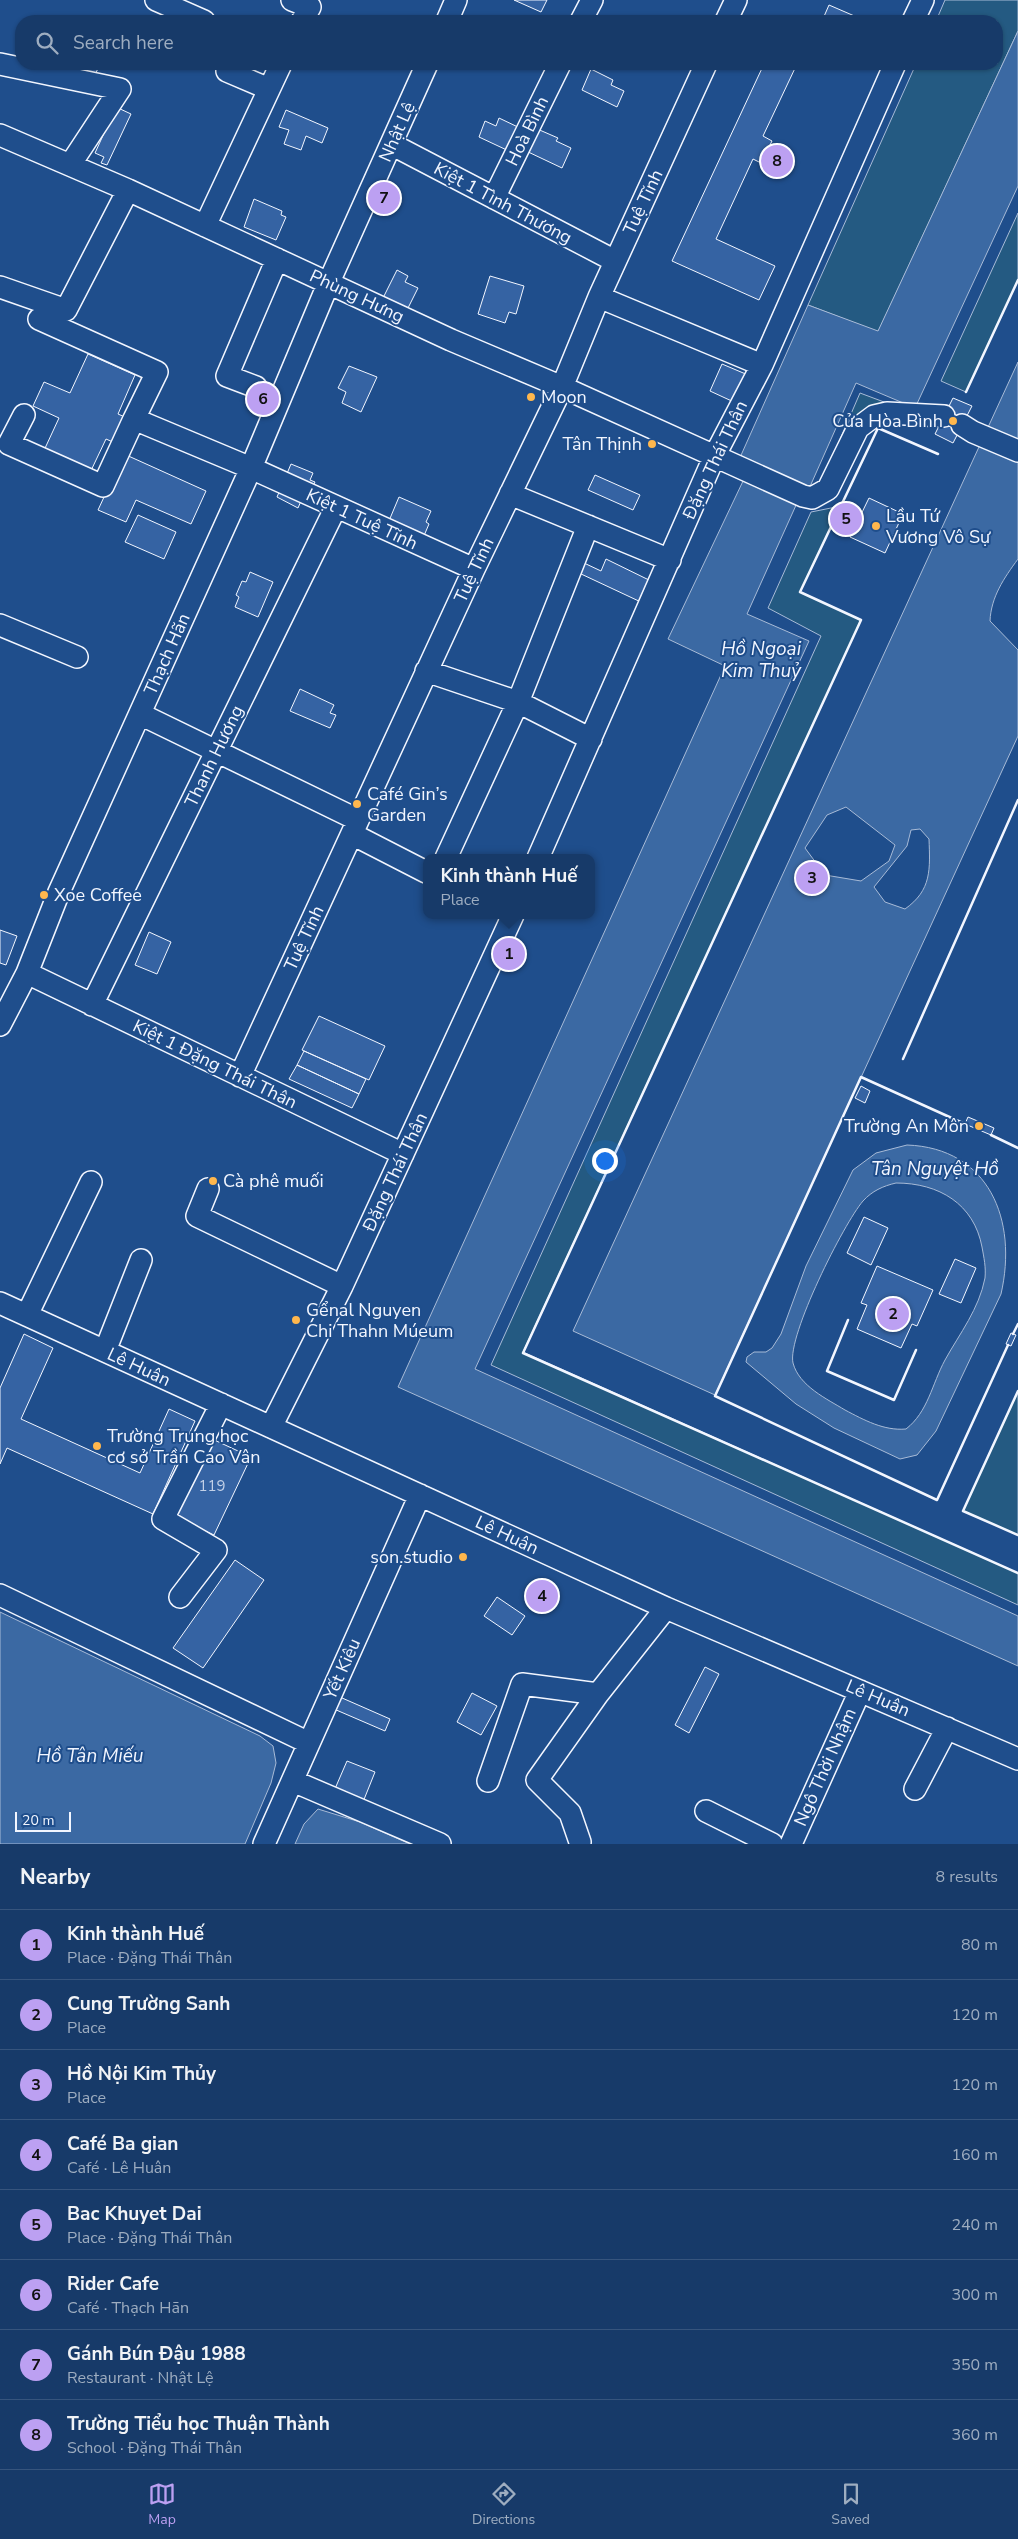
<!DOCTYPE html>
<html lang="en">
<head>
<meta charset="utf-8">
<style>
  body { margin:0; font-family:"Nunito Sans",sans-serif; background:#20416f; color:#f1f3f6 }
  .scale { position:absolute; left:15px; bottom:12px; width:56px; box-sizing:border-box; padding-left:5px; border:2px solid #f2f6ff; border-top:0; font-size:14px; line-height:18px; white-space:nowrap; color:#f2f6ff; -webkit-text-stroke:4px #1f4e8c; paint-order:stroke }
  .you { position:absolute; left:604px; top:1160px; width:18px; height:18px; margin:-12px; border:4px solid #fff; border-radius:50%; background:#1a73e8; box-shadow:0 0 0 8px #1a73e833 }
  .badge { display:grid; place-items:center; width:32px; height:32px; border-radius:50%; background:#bca0f2; color:#111; font-size:16px; font-weight:700 }
  .pin { position:absolute; translate:-50% -50%; border:2px solid #fff; box-shadow:0 1px 5px #0006 }
  .popup { position:absolute; left:423px; top:854px; width:172px; height:65px; box-sizing:border-box; display:grid; place-content:center; border-radius:10px; background:#173a69; filter:drop-shadow(0 1px 4px #0005); font-size:16px; white-space:nowrap; color:#9eadc0 }
  .popup b { font-size:19px; color:#f1f3f6 }
  .popup::after { content:''; position:absolute; left:50%; top:100%; margin-left:-10px; border:10px solid transparent; border-top-color:#173a69 }
  .list { margin:0; padding:0; list-style:none }
  h2 { display:flex; justify-content:space-between; align-items:center; height:65px; margin:0; padding:0 20px; font-size:21px }
  h2 small { font-size:16px; font-weight:400; color:#9eadc0 }
  .list li { display:grid; grid-template-columns:32px 1fr auto; gap:15px; align-items:center; box-sizing:border-box; height:70px; padding:0 20px; border-top:1px solid #36547d }
  .list b { display:block; font-size:19px; white-space:nowrap }
  .list p { margin:0; font-size:16px; white-space:nowrap; color:#9eadc0 }
  .list em { font-size:16px; font-style:normal; color:#9eadc0 }
  .icon { flex:none; width:28px; height:28px; fill:none; stroke:currentColor; stroke-width:2; stroke-linecap:round; stroke-linejoin:round }
  .map { position:relative; flex:none; width:1018px; height:1844px; overflow:hidden }
  .search { position:absolute; background:#173a69; box-shadow:0 1px 4px #0004; left:15px; right:15px; top:15px; height:55px; display:flex; align-items:center; gap:12px; box-sizing:border-box; padding:0 18px; border-radius:20px; color:#9eadc0; font-size:19px }
  .sheet { height:625px; background:#173a69 }
  nav { display:flex; justify-content:space-around; align-items:center; box-sizing:border-box; height:70px; border-top:1px solid #36547d; background:#173a69; font-size:14px; color:#9eadc0 }
  nav a { display:grid; justify-items:center; gap:2px }
  nav .on { color:#bca0f2 }
  .map>svg:first-child { display:block }
</style>
</head>
<body>
<div class="map">
<svg width="1018" height="1844" viewBox="0 0 1018 1844">
  <rect width="100%" height="100%" fill="#1f4e8c"/>
  <!-- green -->
  <path fill="#245a82" stroke="#a8bbd7" d="M 945,0 L 1018,0 L 1018,31 L 878,332 L 808,305 L 916,64 L 997,64 L 997,21 L 936,21 Z
    M 1018,213 L 1018,280 L 966,392 L 941,381 Z
    M 860,393 L 892,405 L 822,481 Z
    M 841,506 L 800,592 L 861,620 L 523,1352 L 1018,1573 L 1018,1605 L 491,1365 L 821,636 L 768,608 L 811,512 Z
    M 1018,1391 L 1018,1535 L 963,1511 Z"/>
  <!-- water -->
  <path fill="#3b69a3" stroke="#a8bbd7" fill-rule="evenodd" d="M 1018,31 L 1018,186 L 915,408 L 856,383 L 808,491 L 738,462 L 808,305 L 878,331 Z
    M 1018,362 L 1018,559 C 1004,578 991,597 990,621 L 1018,650 L 1018,736 L 715,1395 L 573,1331 ZM 846,807 L 895,845 L 889,861 L 861,881 L 825,875 L 805,848 L 827,815 ZM 920,829 L 929,839 C 930,869 932,890 905,909 L 885,902 L 874,887 L 907,846 L 911,830 Z
    M 744,479 L 797,503 L 747,614 L 809,641 L 475,1369 L 1018,1616 L 1018,1666 L 398,1387 L 725,666 L 668,639 Z
    M 907,1145 C 989,1148 1018,1220 1001,1294 L 936,1431 L 917,1455 L 900,1459 L 834,1428 L 796,1404 L 746,1362 L 747,1357 L 754,1352 L 766,1352 L 772,1348 L 781,1334 L 806,1266 L 853,1170 L 876,1153 ZM 896,1183 C 939,1183 974,1204 982,1247 C 984,1258 986,1267 985,1278 C 979,1309 960,1333 945,1360 C 932,1384 928,1412 906,1429 C 884,1431 864,1420 845,1410 C 827,1399 799,1386 793,1363 C 787,1336 844,1223 863,1201 C 872,1191 883,1186 896,1183 Z
    M 0,1612 L 260,1736 L 273,1746 L 276,1763 L 271,1783 L 245,1844 L 0,1844 Z
    M 318,1809 L 360,1822 L 410,1844 L 295,1844 L 304,1824 Z"/>
  <!-- building -->
  <path fill="#3563a3" stroke="#f2f6ff" d="M 514,0 L 547,0 L 541,12 Z
    M 829,5 L 866,21 L 822,21 Z
    M 78,64 L 100,64 L 95,75 L 76,67 Z
    M 764,64 L 797,64 L 763,136 L 772,141 L 761,163 L 753,159 L 716,239 L 775,266 L 759,300 L 672,261 Z
    M 591,69 L 613,80 L 611,85 L 624,91 L 617,107 L 582,90 Z
    M 116,107 L 131,114 L 107,165 L 101,163 L 104,157 L 95,153 Z
    M 286,110 L 328,128 L 322,143 L 306,136 L 301,150 L 284,144 L 289,130 L 279,127 Z
    M 499,118 L 522,129 L 511,152 L 479,137 L 485,121 L 496,126 Z
    M 535,128 L 558,138 L 556,141 L 571,148 L 562,168 L 524,150 Z
    M 254,199 L 282,211 L 281,215 L 286,217 L 276,240 L 244,227 Z
    M 397,270 L 408,276 L 405,282 L 418,288 L 406,312 L 382,300 Z
    M 490,276 L 524,286 L 516,314 L 509,312 L 505,323 L 478,314 Z
    M 88,354 L 135,375 L 118,414 L 127,418 L 115,443 L 106,439 L 87,479 L 40,459 L 59,418 L 33,406 L 44,382 L 70,393 Z
    M 722,364 L 748,375 L 736,403 L 710,391 Z
    M 349,366 L 377,377 L 361,412 L 342,403 L 346,392 L 338,388 Z
    M 953,398 L 972,406 L 953,443 L 935,434 Z
    M 124,454 L 206,491 L 191,524 L 136,500 L 126,522 L 98,510 Z
    M 291,464 L 313,473 L 310,480 L 315,482 L 311,490 L 304,494 L 298,508 L 277,497 Z
    M 595,475 L 640,495 L 633,510 L 588,490 Z
    M 399,497 L 431,511 L 426,522 L 429,524 L 423,538 L 383,535 Z
    M 869,498 L 903,514 L 885,553 L 850,537 Z
    M 138,515 L 176,532 L 164,559 L 125,542 Z
    M 606,559 L 653,582 L 643,603 L 579,573 L 584,563 L 601,571 Z
    M 250,572 L 273,582 L 258,617 L 235,607 L 239,597 L 236,595 L 242,581 L 246,582 Z
    M 300,689 L 334,705 L 330,713 L 336,715 L 330,728 L 290,711 Z
    M 0,930 L 17,936 L 6,965 L 0,963 Z
    M 149,932 L 171,942 L 157,974 L 135,965 Z
    M 319,1016 L 385,1046 L 369,1080 L 302,1050 Z
    M 304,1051 L 366,1079 L 359,1094 L 297,1065 Z
    M 297,1065 L 359,1094 L 352,1108 L 289,1079 Z
    M 861,1086 L 870,1091 L 865,1103 L 855,1098 Z
    M 968,1117 L 994,1128 L 991,1135 L 965,1124 Z
    M 864,1217 L 888,1228 L 871,1265 L 847,1253 Z
    M 955,1259 L 976,1268 L 961,1303 L 939,1294 Z
    M 877,1266 L 933,1290 L 917,1326 L 912,1324 L 901,1348 L 857,1329 L 867,1305 L 861,1303 Z
    M 1011,1333 L 1016,1335 L 1011,1346 L 1006,1344 Z
    M 24,1334 L 53,1348 L 21,1419 L 140,1473 L 169,1409 L 195,1421 L 153,1514 L 7,1448 L 0,1464 L 0,1388 Z
    M 210,1438 L 251,1457 L 214,1535 L 172,1515 Z
    M 235,1560 L 264,1580 L 203,1668 L 173,1648 Z
    M 497,1597 L 525,1616 L 512,1635 L 484,1616 Z
    M 705,1667 L 719,1674 L 689,1733 L 675,1725 Z
    M 472,1693 L 497,1706 L 481,1735 L 457,1722 Z
    M 333,1694 L 390,1719 L 385,1731 L 327,1706 Z
    M 347,1761 L 375,1772 L 363,1802 L 334,1791 Z"/>
  <g fill="none" stroke-linecap="round" stroke-linejoin="round">
    <defs>
      <path id="minor" d="M 156,0 L 204,21
        M 292,0 L 310,7 L 302,21
        M 447,21 L 456,0
        M 581,21 L 592,0
        M 726,21 L 736,0
        M 913,21 L 923,0
        M 0,64 L 120,89 L 70,165
        M 230,64 L 227,71 L 269,89
        M 0,135 L 128,190 L 451,340 L 562,387 L 803,496 L 812,498 L 828,489 L 858,428 L 874,416 L 887,413 L 944,416
        M 391,144 L 615,261
        M 494,198 L 560,64
        M 205,226 L 281,64
        M 0,287 L 66,310 L 128,190
        M 599,297 L 762,365
        M 39,319 L 157,372 L 134,419
        M 256,387 L 227,376 L 277,259
        M 24,415 L 9,444 L 103,486 L 134,419 L 251,468 L 474,569
        M 962,425 L 973,432 L 1018,451
        M 510,494 L 670,560
        M 0,625 L 77,657
        M 426,671 L 518,702 L 591,739
        M 140,714 L 358,820
        M 352,834 L 426,872
        M 446,858 L 518,702 L 588,526
        M 538,858 L 715,455 L 762,365 L 895,64
        M 27,973 L 403,1154
        M 92,1005 L 336,507
        M 0,1025 L 27,973 L 59,892 L 251,468 L 329,282 L 427,64
        M 240,1076 L 474,569 L 562,387 L 599,297 L 706,64
        M 208,1189 L 197,1216 L 342,1286
        M 0,1303 L 666,1608 L 1018,1759
        M 27,1315 L 91,1182
        M 105,1351 L 141,1260
        M 271,1427 L 342,1286 L 513,915
        M 0,1595 L 309,1743
        M 180,1597 L 216,1550 L 163,1519 L 221,1404
        M 293,1781 L 440,1844
        M 488,1781 L 522,1684 L 598,1694
        M 915,1789 L 947,1728
        M 706,1811 L 772,1844
        M 580,1842 L 570,1813 L 537,1780 L 598,1694 L 666,1608
        M 264,1844 L 420,1495
        M 791,1844 L 860,1691"/>
    </defs>
    <!-- minor casing -->
    <use href="#minor" stroke="#f2f6ff" stroke-width="24"/>
    <!-- minor -->
    <use href="#minor" stroke="#1f4e8c" stroke-width="21"/>
    <!-- wall -->
    <path stroke="#f2f6ff" stroke-width="2.5" d="M 966,392 L 1018,280
      M 938,454 L 878,428 L 800,592 L 861,620 L 523,1353 L 1018,1573
      M 903,1059 L 1018,800
      M 965,1124 L 861,1077 L 715,1396 L 937,1500 L 1008,1345
      M 991,1135 L 1018,1148
      M 848,1320 L 827,1371 L 894,1400 L 916,1350
      M 1013,1334 L 1018,1324
      M 1018,1391 L 963,1511 L 1018,1535"/>
  </g>
  <!-- markers -->
  <g fill="#ffb74d" stroke="#1f4e8c" stroke-width="2">
    <circle cx="531" cy="397" r="5"/>
    <circle cx="953" cy="421" r="5"/>
    <circle cx="652" cy="444" r="5"/>
    <circle cx="876" cy="526" r="5"/>
    <circle cx="357" cy="804" r="5"/>
    <circle cx="44" cy="895" r="5"/>
    <circle cx="979" cy="1126" r="5"/>
    <circle cx="213" cy="1181" r="5"/>
    <circle cx="296" cy="1320" r="5"/>
    <circle cx="97" cy="1446" r="5"/>
    <circle cx="463" cy="1557" r="5"/>
  </g>
  <g text-anchor="middle" stroke-width="4" stroke-linejoin="round" paint-order="stroke">
    <!-- number labels -->
    <g font-size="15" fill="#c3d1e8">
      <text x="212" y="1491">119</text>
    </g>
    <!-- street labels -->
    <g font-size="18" fill="#f2f6ff" stroke="#1f4e8c">
      <text transform="translate(527 131) rotate(-64)" y="6">Hoà Bình</text>
      <text transform="translate(397 132) rotate(-66)" y="6">Nhật Lệ</text>
      <text transform="translate(643 202) rotate(-65)" y="6">Tuệ Tĩnh</text>
      <text transform="translate(503 203) rotate(28)" y="6">Kiệt 1 Tình Thương</text>
      <text transform="translate(357 296) rotate(25)" y="6">Phùng Hưng</text>
      <text transform="translate(715 460) rotate(-65)" y="6">Đặng Thái Thân</text>
      <text transform="translate(362 519) rotate(25)" y="6">Kiệt 1 Tuệ Tĩnh</text>
      <text transform="translate(474 570) rotate(-65)" y="6">Tuệ Tĩnh</text>
      <text transform="translate(167 654) rotate(-66)" y="6">Thạch Hãn</text>
      <text transform="translate(214 756) rotate(-64)" y="6">Thanh Hương</text>
      <text transform="translate(304 938) rotate(-65)" y="6">Tuệ Tĩnh</text>
      <text transform="translate(215 1064) rotate(26)" y="6">Kiệt 1 Đặng Thái Thân</text>
      <text transform="translate(395 1172) rotate(-65)" y="6">Đặng Thái Thân</text>
      <text transform="translate(139 1367) rotate(25)" y="6">Lê Huân</text>
      <text transform="translate(507 1535) rotate(25)" y="6">Lê Huân</text>
      <text transform="translate(342 1669) rotate(-66)" y="6">Yết Kiêu</text>
      <text transform="translate(878 1698) rotate(23)" y="6">Lê Huân</text>
      <text transform="translate(825 1767) rotate(-66)" y="6">Ngô Thời Nhậm</text>
    </g>
    <!-- poi labels -->
    <g font-size="18" fill="#f2f6ff" stroke="#1f4e8c" text-anchor="start">
      <text x="541" y="403">Moon</text>
      <text x="943" y="427" text-anchor="end">Cửa Hòa Bình</text>
      <text x="642" y="450" text-anchor="end">Tân Thịnh</text>
      <text x="886" y="522">Lầu Tứ<tspan x="886" dy="21">Vương Vô Sự</tspan></text>
      <text x="367" y="800">Café Gin’s<tspan x="367" dy="21">Garden</tspan></text>
      <text x="54" y="901">Xoe Coffee</text>
      <text x="969" y="1132" text-anchor="end">Trường An Môn</text>
      <text x="223" y="1187">Cà phê muối</text>
      <text x="306" y="1316">Gểnal Nguyen<tspan x="306" dy="21">Chi Thahn Múeum</tspan></text>
      <text x="107" y="1442">Trường Trung học<tspan x="107" dy="21">cơ sở Trần Cao Vân</tspan></text>
      <text x="453" y="1563" text-anchor="end">son.studio</text>
    </g>
    <!-- water labels -->
    <g font-size="19" font-style="italic" fill="#f2f6ff" stroke="#1f4e8c">
      <text x="761" y="655">Hồ Ngoại<tspan x="761" dy="22">Kim Thuỷ</tspan></text>
      <text x="935" y="1175">Tân Nguyệt Hồ</text>
      <text x="90" y="1762">Hồ Tân Miếu</text>
    </g>
  </g>
</svg>
<div class="scale">20 m</div>
<div class="you"></div>
<div class="pin badge" style="left:509px;top:954px">1</div>
<div class="popup"><b>Kinh thành Huế</b>Place</div>
<div class="pin badge" style="left:893px;top:1314px">2</div>
<div class="pin badge" style="left:812px;top:878px">3</div>
<div class="pin badge" style="left:542px;top:1596px">4</div>
<div class="pin badge" style="left:846px;top:519px">5</div>
<div class="pin badge" style="left:263px;top:399px">6</div>
<div class="pin badge" style="left:384px;top:198px">7</div>
<div class="pin badge" style="left:777px;top:161px">8</div>
<div class="search"><svg class="icon" aria-label="search" viewBox="0 0 24 24"><circle cx="10" cy="10" r="6"/><path d="M15 15l6 6"/></svg>Search here</div>
</div>
<section class="sheet">
<h2>Nearby<small>8 results</small></h2>
<ul class="list">
<li><span class="badge">1</span><div><b>Kinh thành Huế</b><p>Place · Đặng Thái Thân</p></div><em>80 m</em></li>
<li><span class="badge">2</span><div><b>Cung Trường Sanh</b><p>Place</p></div><em>120 m</em></li>
<li><span class="badge">3</span><div><b>Hồ Nội Kim Thủy</b><p>Place</p></div><em>120 m</em></li>
<li><span class="badge">4</span><div><b>Café Ba gian</b><p>Café · Lê Huân</p></div><em>160 m</em></li>
<li><span class="badge">5</span><div><b>Bac Khuyet Dai</b><p>Place · Đặng Thái Thân</p></div><em>240 m</em></li>
<li><span class="badge">6</span><div><b>Rider Cafe</b><p>Café · Thạch Hãn</p></div><em>300 m</em></li>
<li><span class="badge">7</span><div><b>Gánh Bún Đậu 1988</b><p>Restaurant · Nhật Lệ</p></div><em>350 m</em></li>
<li><span class="badge">8</span><div><b>Trường Tiểu học Thuận Thành</b><p>School · Đặng Thái Thân</p></div><em>360 m</em></li>
</ul>
</section>
<nav>
<a class="on"><svg class="icon" aria-label="map" viewBox="0 0 24 24"><path d="M3 6l6-2 6 2 6-2v14l-6 2-6-2-6 2zM9 4v14M15 6v14"/></svg>Map</a>
<a><svg class="icon" aria-label="directions" viewBox="0 0 24 24"><path d="M12 3l9 9-9 9-9-9zM9 14v-3h6M13 9l2 2-2 2"/></svg>Directions</a>
<a><svg class="icon" aria-label="saved" viewBox="0 0 24 24"><path d="M7 4h10v16l-5-4-5 4z"/></svg>Saved</a>
</nav>
</body>
</html>
